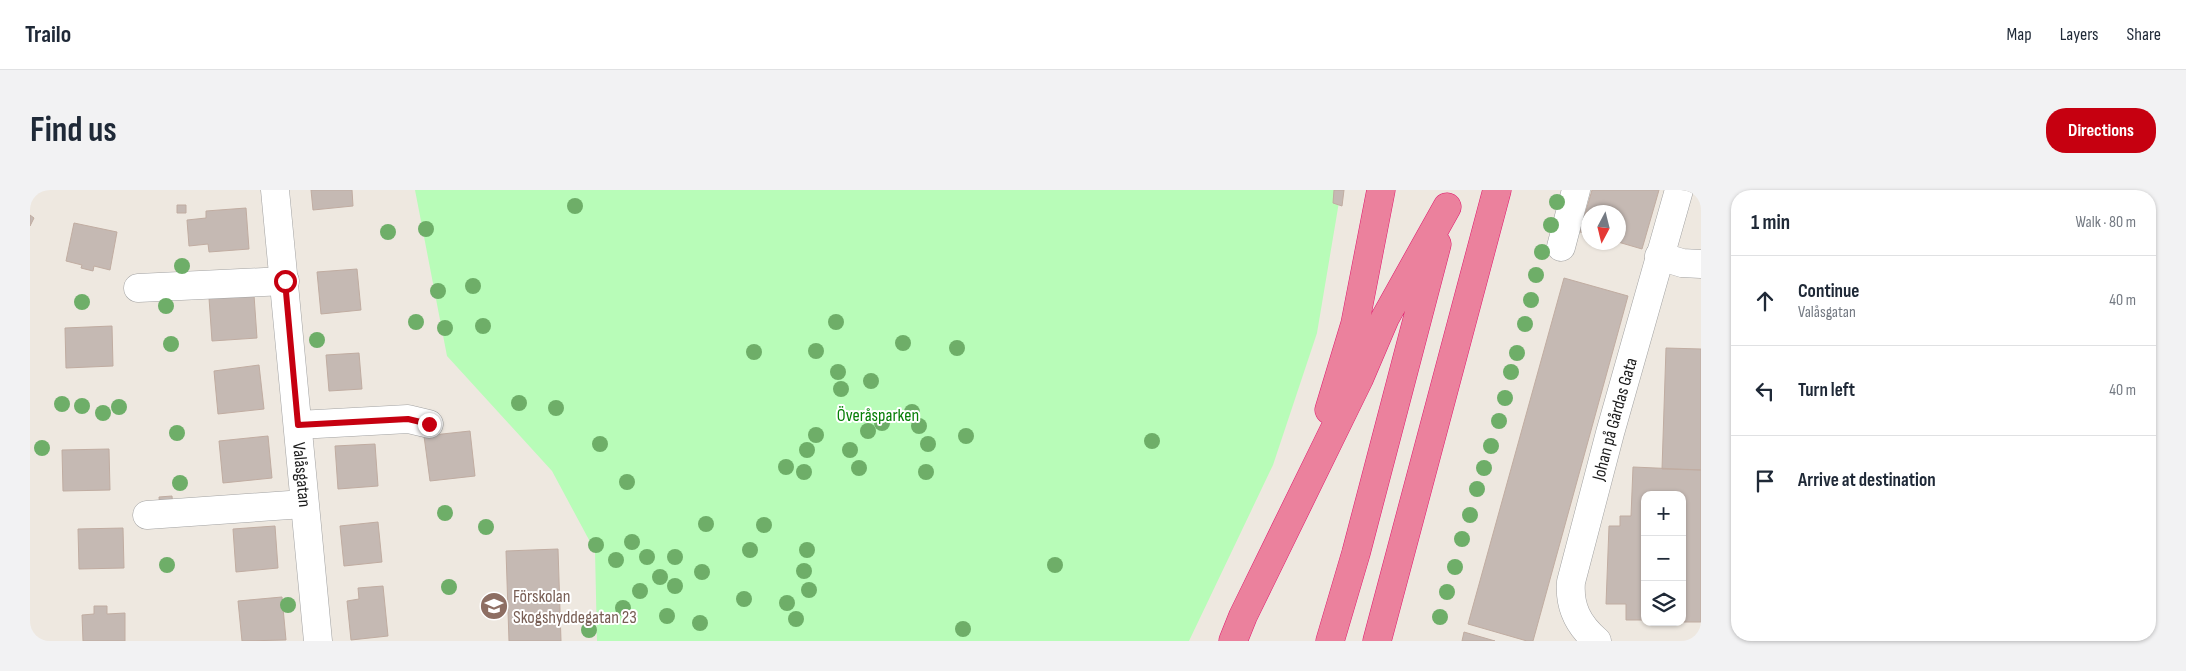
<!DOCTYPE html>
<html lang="en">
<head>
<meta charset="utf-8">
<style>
  body { margin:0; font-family:"Sofia Sans Condensed",sans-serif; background:#f2f2f3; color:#1f2937 }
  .controls { position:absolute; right:15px; bottom:15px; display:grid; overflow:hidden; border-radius:10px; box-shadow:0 1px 4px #0004 }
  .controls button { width:45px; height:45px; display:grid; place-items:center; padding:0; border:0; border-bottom:1px solid #e0e1e3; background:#fff; color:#1f2937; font:25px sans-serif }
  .compass { position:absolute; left:1551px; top:15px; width:45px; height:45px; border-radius:50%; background:#fff; box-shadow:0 1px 4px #0004; rotate:187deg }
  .stop { position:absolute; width:15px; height:15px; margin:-11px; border:4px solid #c60010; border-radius:50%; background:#fff }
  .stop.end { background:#c60010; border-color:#fff; box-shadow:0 1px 5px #0008 }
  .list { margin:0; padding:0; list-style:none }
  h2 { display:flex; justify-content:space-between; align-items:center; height:65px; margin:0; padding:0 20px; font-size:21px }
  h2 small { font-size:16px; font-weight:400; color:#747a83 }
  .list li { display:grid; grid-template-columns:32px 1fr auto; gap:15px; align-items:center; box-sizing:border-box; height:90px; padding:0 20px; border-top:1px solid #e0e1e3 }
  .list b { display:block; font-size:19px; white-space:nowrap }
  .list p { margin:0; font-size:16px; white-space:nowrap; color:#747a83 }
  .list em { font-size:16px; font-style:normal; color:#747a83 }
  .icon { flex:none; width:28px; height:28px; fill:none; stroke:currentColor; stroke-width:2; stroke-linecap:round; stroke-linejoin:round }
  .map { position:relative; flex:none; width:1671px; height:451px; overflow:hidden; border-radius:20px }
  header { display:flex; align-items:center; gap:30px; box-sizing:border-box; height:70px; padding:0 25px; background:#fff; border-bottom:1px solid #e0e1e3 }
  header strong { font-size:24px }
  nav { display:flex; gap:28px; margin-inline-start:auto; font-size:18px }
  .intro { display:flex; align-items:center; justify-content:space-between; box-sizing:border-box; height:120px; padding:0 30px }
  h1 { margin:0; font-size:35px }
  .button { padding:12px 22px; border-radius:20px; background:#c60010; color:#fff; font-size:18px; font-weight:700 }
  main { display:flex; gap:30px; padding:0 30px }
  aside { flex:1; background:#fff; border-radius:20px; box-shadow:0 1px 4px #0004 }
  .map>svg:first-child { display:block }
</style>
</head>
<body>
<header>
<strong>Trailo</strong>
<nav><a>Map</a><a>Layers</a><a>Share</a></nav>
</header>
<div class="intro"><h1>Find us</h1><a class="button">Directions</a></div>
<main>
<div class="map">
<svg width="1671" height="451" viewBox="0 0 1671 451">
  <rect width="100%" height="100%" fill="#eee8e0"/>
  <!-- park -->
  <path fill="#b8fcb8" d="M 385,0 L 1311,0 L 1287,143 L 1243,275 L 1159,451 L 567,451 L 565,361 L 522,281 L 417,166 Z"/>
  <!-- building -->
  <path fill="#c5b9b3" stroke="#c0aca1" d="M 281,0 L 322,0 L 323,16 L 283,20 Z
    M 1304,0 L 1314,0 L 1312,16 L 1303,13 Z
    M 1562,0 L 1629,0 L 1612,59 L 1588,52 L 1588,22 L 1558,22 L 1558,44 L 1550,42 Z
    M 147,15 L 156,15 L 156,23 L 147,23 Z
    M 216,18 L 219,59 L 179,62 L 178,54 L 159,56 L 157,30 L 176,28 L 176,21 Z
    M 0,25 L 4,28 L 0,36 Z
    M 44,33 L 87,42 L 80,80 L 64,76 L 63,81 L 51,78 L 52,75 L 36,71 Z
    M 327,79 L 331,120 L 291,124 L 287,82 Z
    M 1534,88 L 1598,106 L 1503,451 L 1497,451 L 1438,434 Z
    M 224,105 L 227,148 L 182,151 L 179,108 Z
    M 82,136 L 83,176 L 36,178 L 35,138 Z
    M 1636,158 L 1671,159 L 1671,280 L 1632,279 Z
    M 329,163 L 332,199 L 299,201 L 296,165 Z
    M 229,175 L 234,219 L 188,224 L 184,181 Z
    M 440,241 L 445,286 L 400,291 L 394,246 Z
    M 238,246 L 242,288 L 193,293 L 189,251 Z
    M 345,254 L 348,296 L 308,299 L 305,256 Z
    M 79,259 L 80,300 L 33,301 L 32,260 Z
    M 1603,277 L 1671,280 L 1671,432 L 1652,432 L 1652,305 L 1615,305 L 1615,430 L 1596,430 L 1596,414 L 1576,414 L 1579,336 L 1590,336 L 1590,326 L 1601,326 Z
    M 142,306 L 143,318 L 130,319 L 129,307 Z
    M 348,332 L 352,372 L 314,376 L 310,336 Z
    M 245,336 L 248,378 L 206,382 L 203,339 Z
    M 93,338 L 94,378 L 49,379 L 48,339 Z
    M 528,359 L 531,451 L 479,451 L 476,361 Z
    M 353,396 L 358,446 L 321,450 L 317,411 L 329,409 L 328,398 Z
    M 252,407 L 256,450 L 212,451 L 208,411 Z
    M 64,416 L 77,416 L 77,424 L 95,423 L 95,451 L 53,451 L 52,425 L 64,424 Z
    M 1434,442 L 1465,451 L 1432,451 Z"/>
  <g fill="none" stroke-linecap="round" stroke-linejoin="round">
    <defs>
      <g id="minor">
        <path id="s1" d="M 245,0 L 288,451"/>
        <path d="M 1531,57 L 1546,0"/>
        <path d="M 1629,66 L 1652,73 L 1671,74"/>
        <path d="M 108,98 L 255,91"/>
        <path d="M 268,235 L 378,229 L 399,234"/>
        <path d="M 117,325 L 274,314"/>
        <path id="s2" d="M 1567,451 C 1548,435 1539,417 1541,392 L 1580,243 L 1649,0"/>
      </g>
      <path id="highway" d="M 1299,220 L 1325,134 L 1351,0
        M 1203,451 L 1213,426 L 1329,189 L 1355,128 L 1417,17
        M 1300,451 L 1326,363 L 1407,54
        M 1347,451 L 1467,0"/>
    </defs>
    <!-- minor casing -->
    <use href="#minor" stroke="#a2a2a2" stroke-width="29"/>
    <!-- highway casing -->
    <use href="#highway" stroke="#df196d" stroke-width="29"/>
    <!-- minor -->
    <use href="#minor" stroke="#fff" stroke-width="28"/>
    <!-- highway -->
    <use href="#highway" stroke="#eb819d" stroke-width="28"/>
  </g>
  <!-- trees -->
  <g fill="#6eae68">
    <circle cx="1527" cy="12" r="8"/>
    <circle cx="545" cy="16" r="8"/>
    <circle cx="1521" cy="35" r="8"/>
    <circle cx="396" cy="39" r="8"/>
    <circle cx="358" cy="42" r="8"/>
    <circle cx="1512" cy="62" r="8"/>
    <circle cx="152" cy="76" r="8"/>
    <circle cx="1506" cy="85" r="8"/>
    <circle cx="443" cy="96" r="8"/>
    <circle cx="408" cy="101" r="8"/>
    <circle cx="1501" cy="110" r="8"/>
    <circle cx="52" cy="112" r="8"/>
    <circle cx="136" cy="116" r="8"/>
    <circle cx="386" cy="132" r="8"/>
    <circle cx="806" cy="132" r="8"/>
    <circle cx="1495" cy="134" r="8"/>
    <circle cx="453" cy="136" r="8"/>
    <circle cx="415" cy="138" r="8"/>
    <circle cx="287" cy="150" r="8"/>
    <circle cx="873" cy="153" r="8"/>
    <circle cx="141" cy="154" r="8"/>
    <circle cx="927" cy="158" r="8"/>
    <circle cx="786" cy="161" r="8"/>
    <circle cx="724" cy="162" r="8"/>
    <circle cx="1487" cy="163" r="8"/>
    <circle cx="808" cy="182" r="8"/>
    <circle cx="1481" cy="182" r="8"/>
    <circle cx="841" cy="191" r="8"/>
    <circle cx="811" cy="199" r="8"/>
    <circle cx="1475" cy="208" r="8"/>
    <circle cx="489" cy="213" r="8"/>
    <circle cx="32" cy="214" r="8"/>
    <circle cx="52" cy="216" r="8"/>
    <circle cx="89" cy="217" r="8"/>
    <circle cx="526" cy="218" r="8"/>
    <circle cx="882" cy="222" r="8"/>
    <circle cx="73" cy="223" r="8"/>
    <circle cx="1469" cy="231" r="8"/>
    <circle cx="852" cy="233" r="8"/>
    <circle cx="889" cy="236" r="8"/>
    <circle cx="838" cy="241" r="8"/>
    <circle cx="147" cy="243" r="8"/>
    <circle cx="786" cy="245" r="8"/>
    <circle cx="936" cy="246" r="8"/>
    <circle cx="1122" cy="251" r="8"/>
    <circle cx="570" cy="254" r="8"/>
    <circle cx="898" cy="254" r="8"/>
    <circle cx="1461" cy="256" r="8"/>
    <circle cx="12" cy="258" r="8"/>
    <circle cx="777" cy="260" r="8"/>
    <circle cx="820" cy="260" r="8"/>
    <circle cx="756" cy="277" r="8"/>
    <circle cx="829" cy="278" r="8"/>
    <circle cx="1454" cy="278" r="8"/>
    <circle cx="774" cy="282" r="8"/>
    <circle cx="896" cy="282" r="8"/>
    <circle cx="597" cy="292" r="8"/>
    <circle cx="150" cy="293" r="8"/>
    <circle cx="1447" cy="299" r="8"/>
    <circle cx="415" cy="323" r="8"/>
    <circle cx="1440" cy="325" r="8"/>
    <circle cx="676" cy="334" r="8"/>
    <circle cx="734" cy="335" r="8"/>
    <circle cx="456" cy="337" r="8"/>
    <circle cx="1432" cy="349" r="8"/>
    <circle cx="602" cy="352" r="8"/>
    <circle cx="566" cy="355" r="8"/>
    <circle cx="720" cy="360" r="8"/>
    <circle cx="777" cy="360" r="8"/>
    <circle cx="617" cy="367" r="8"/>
    <circle cx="645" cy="367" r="8"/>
    <circle cx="586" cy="370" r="8"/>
    <circle cx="137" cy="375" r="8"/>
    <circle cx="1025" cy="375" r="8"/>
    <circle cx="1425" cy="377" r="8"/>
    <circle cx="774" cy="381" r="8"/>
    <circle cx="672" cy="382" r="8"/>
    <circle cx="630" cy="387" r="8"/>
    <circle cx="645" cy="396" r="8"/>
    <circle cx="419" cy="397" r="8"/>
    <circle cx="779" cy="400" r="8"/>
    <circle cx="610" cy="401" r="8"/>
    <circle cx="1417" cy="402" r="8"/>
    <circle cx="714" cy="409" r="8"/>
    <circle cx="757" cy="413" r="8"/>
    <circle cx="258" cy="415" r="8"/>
    <circle cx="593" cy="418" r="8"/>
    <circle cx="637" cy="426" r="8"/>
    <circle cx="1410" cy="427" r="8"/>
    <circle cx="766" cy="429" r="8"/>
    <circle cx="670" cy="433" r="8"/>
    <circle cx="933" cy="439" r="8"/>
    <circle cx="559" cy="440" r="8"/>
  </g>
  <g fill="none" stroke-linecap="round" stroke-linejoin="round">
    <!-- route -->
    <path stroke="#c60010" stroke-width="6" d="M 255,91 L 268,235 L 378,229 L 399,234"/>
  </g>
  <!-- icons -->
  <defs>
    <symbol id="school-disc" viewBox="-11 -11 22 22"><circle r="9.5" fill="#8d6e63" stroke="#fff"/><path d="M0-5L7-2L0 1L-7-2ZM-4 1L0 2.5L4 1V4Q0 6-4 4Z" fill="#fff"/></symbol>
  </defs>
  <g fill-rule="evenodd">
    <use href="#school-disc" x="448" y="400" width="32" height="32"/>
  </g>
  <g text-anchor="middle" stroke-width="4" stroke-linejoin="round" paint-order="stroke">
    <!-- park labels -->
    <g font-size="18" fill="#057e05" stroke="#fff">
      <text x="848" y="231">Överåsparken</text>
    </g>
    <!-- street labels -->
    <g font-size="18" fill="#1b1b1b" stroke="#fff">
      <text dy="6" stroke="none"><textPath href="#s2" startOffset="236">Johan på Gårdas Gata</textPath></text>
      <text dy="6" stroke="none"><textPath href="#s1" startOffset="286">Valåsgatan</textPath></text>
    </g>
    <!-- education labels -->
    <g font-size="18" fill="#785e54" stroke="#fff" text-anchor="start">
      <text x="483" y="412">Förskolan<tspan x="483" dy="21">Skogshyddegatan 23</tspan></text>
    </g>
  </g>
</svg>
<div class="controls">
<button>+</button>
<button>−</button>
<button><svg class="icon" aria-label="layers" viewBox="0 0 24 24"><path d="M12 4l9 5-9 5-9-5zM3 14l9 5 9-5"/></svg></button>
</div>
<svg class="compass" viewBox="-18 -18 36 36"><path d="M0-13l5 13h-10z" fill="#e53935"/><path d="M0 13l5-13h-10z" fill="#747a83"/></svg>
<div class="stop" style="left:255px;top:91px"></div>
<div class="stop end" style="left:399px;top:234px"></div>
</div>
<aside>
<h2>1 min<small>Walk · 80 m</small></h2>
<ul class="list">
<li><svg class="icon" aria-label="ahead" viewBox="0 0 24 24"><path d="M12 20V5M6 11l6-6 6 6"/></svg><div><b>Continue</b><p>Valåsgatan</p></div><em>40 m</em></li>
<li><svg class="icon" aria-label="left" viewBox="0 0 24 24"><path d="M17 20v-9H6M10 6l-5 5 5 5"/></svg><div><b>Turn left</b></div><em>40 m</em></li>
<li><svg class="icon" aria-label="arrive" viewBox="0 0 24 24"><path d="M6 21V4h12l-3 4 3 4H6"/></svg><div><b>Arrive at destination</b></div></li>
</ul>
</aside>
</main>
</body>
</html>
